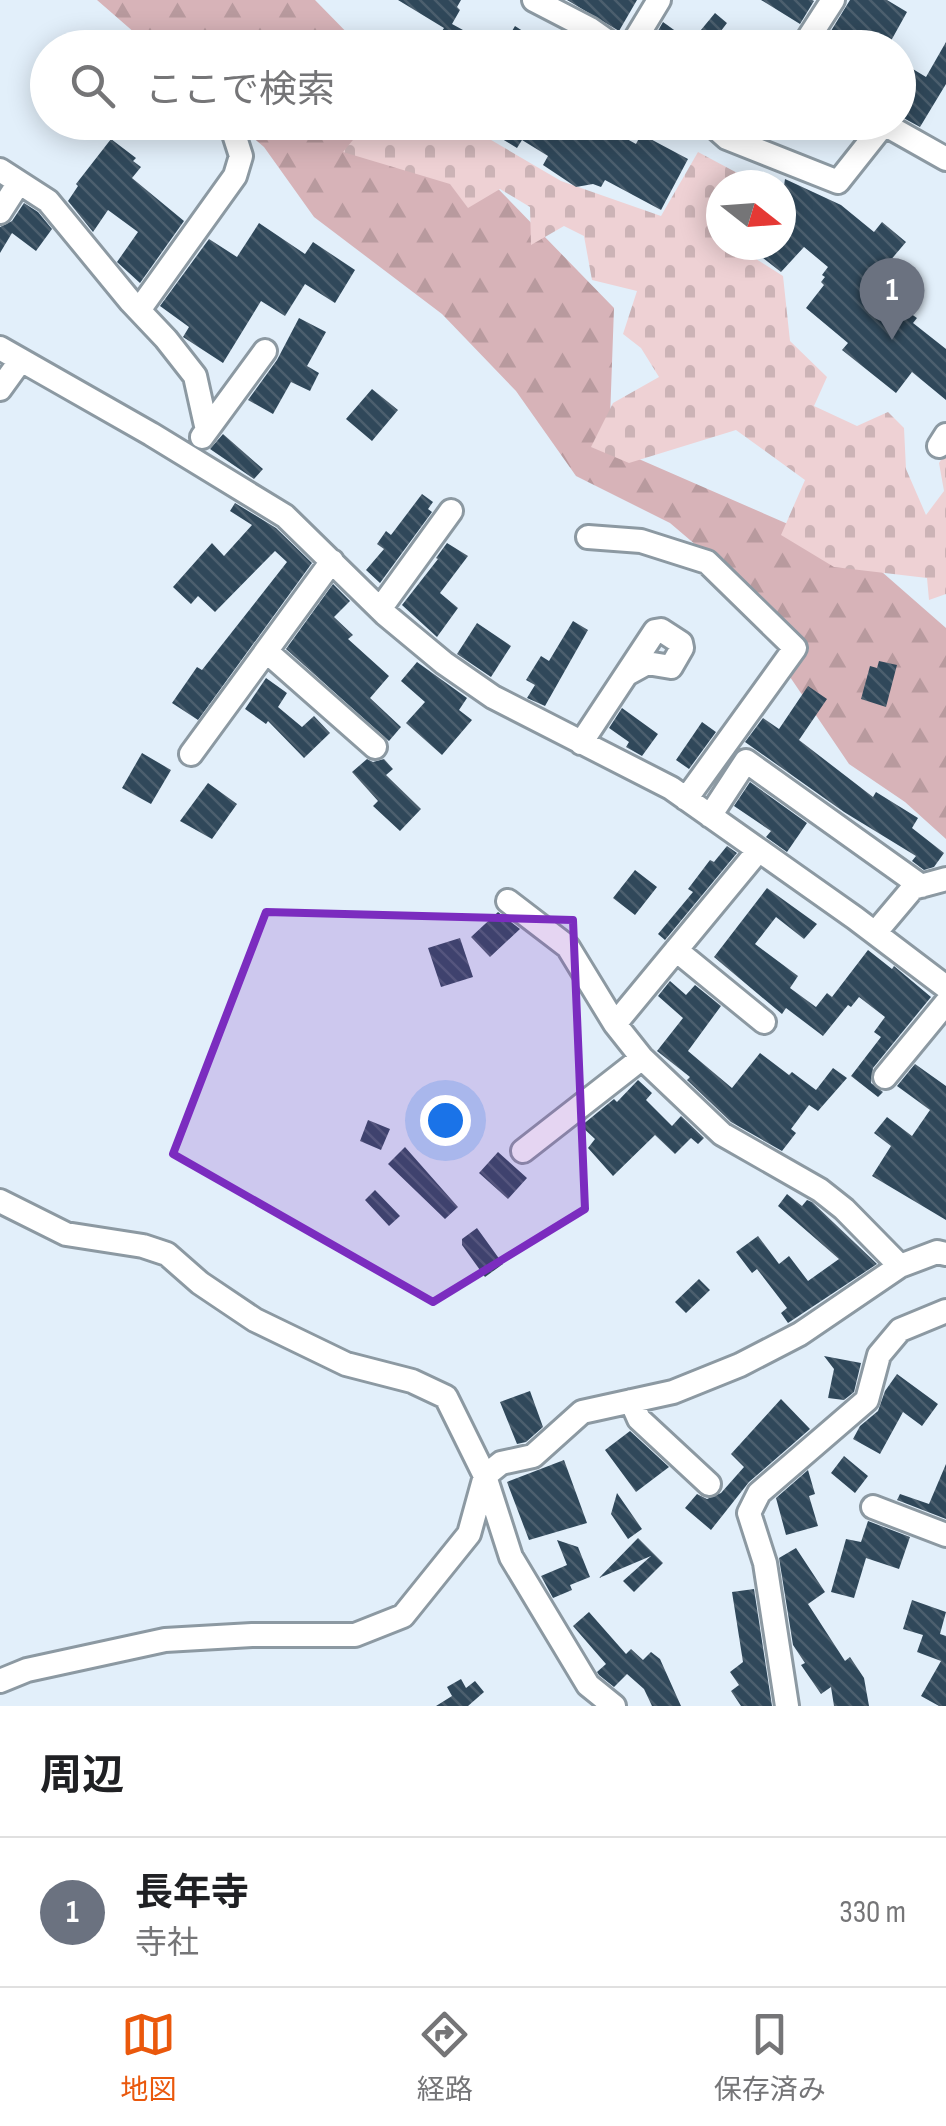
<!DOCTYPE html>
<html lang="ja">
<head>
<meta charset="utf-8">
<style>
  body { margin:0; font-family:"Sofia Sans Condensed","Noto Sans JP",sans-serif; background:#f6f6f6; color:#202124 }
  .compass { position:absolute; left:706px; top:170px; width:90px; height:90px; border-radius:50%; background:#fff; box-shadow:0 5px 25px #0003; rotate:107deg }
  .you { position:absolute; left:445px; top:1120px; width:35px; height:35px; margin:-25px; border:8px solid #fff; border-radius:50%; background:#1a73e8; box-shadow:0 0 0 15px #1a73e833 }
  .badge { display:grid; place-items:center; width:65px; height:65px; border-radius:50%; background:#ea580c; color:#fff; font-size:32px; font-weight:700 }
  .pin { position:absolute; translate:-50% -82px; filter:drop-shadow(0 2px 5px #0008) }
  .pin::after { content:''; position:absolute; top:52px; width:35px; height:30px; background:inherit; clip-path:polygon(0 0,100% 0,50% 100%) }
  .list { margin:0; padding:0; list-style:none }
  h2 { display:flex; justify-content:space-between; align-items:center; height:130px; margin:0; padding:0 40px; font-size:42px }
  h2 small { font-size:32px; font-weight:400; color:#757577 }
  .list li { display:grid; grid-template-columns:65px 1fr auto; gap:30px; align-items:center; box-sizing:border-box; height:150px; padding:0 40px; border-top:2px solid #e0e0e0 }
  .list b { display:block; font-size:38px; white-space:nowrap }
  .list p { margin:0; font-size:32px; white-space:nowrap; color:#757577 }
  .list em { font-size:32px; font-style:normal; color:#757577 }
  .icon { flex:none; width:55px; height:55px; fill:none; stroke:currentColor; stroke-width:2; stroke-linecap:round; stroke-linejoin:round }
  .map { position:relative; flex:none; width:946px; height:1706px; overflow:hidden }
  .search { position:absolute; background:#fff; box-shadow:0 5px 25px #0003; left:30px; right:30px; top:30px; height:110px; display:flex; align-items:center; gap:25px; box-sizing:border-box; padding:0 35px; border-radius:55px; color:#757577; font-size:38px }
  .sheet { height:280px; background:#fff }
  nav { display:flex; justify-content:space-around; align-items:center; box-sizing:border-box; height:140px; border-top:2px solid #e0e0e0; background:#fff; font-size:28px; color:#757577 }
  nav a { display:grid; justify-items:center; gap:5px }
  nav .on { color:#ea580c }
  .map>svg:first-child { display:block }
</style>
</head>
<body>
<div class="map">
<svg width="946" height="1706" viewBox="0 0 946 1706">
  <defs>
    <pattern id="forest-firs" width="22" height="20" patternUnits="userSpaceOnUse" patternTransform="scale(2.5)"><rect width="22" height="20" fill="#d7b3b8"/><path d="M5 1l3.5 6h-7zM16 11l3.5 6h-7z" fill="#b89a9e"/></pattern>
    <pattern id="cemetery-stones" width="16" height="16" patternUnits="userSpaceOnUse" patternTransform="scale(2.5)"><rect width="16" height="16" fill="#eed1d4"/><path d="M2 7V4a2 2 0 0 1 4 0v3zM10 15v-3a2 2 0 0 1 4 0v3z" fill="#ccb3b6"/></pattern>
    <pattern id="building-back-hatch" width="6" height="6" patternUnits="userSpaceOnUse" patternTransform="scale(2.5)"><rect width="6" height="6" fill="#30485a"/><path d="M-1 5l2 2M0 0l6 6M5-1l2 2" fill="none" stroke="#4c5f6e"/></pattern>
  </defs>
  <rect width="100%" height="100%" fill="#e2effa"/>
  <!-- forest -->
  <path fill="url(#forest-firs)" d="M 97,0 L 315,0 L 361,47 L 151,47 Z
    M 236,123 L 434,123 L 614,308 L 609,446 L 866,558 L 946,628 L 946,839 L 905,802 L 849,764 L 788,674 L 757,597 L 670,523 L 576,476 L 516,391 L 442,314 L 314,217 L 264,147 Z"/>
  <!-- cemetery -->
  <path fill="url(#cemetery-stones)" d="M 367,123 L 462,123 L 561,181 L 661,216 L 698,152 L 756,183 L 721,185 L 721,245 L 734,245 L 783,276 L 790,341 L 827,377 L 814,406 L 857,426 L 888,412 L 904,428 L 906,469 L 926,515 L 944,491 L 939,463 L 946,452 L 946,594 L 929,600 L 927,578 L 834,567 L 781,535 L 805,480 L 736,430 L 629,463 L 591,447 L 613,403 L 659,377 L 641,348 L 623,334 L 637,291 L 592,280 L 584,236 L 564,226 L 531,245 L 530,207 L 500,189 L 468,208 L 450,184 L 343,152 Z"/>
  <!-- building -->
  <path fill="url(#building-back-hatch)" d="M 398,0 L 461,0 L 457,7 L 460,10 L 452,24 L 474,36 L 468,48 L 450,48 L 437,39 L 444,28 Z
    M 567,0 L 637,0 L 619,31 Z
    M 761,0 L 812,0 L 814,1 L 800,24 Z
    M 850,0 L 887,0 L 907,12 L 887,48 L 839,48 L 826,39 Z
    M 715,13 L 727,23 L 708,48 L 648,48 L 663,22 L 691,42 Z
    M 515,26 L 549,48 L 502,48 Z
    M 946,42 L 946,84 L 920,127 L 898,115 L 898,60 L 926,77 Z
    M 474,122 L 610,122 L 607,128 L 636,144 L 641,134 L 688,159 L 661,210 L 605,180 L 601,187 L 593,184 L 576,187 L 543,165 L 548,156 L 522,140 L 517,148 Z
    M 111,139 L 136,158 L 133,161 L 141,167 L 132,178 L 184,221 L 140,283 L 117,262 L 138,232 L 108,210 L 93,232 L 68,201 L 78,186 L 76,184 Z
    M 785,179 L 841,205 L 874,232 L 882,222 L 906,242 L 889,262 L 895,268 L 877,290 L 917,318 L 913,323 L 946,349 L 946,400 L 912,372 L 896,393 L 842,350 L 848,343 L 806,308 L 824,285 L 821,282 L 825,277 L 822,275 L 828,267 L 804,247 L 781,272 L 746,245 L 781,245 L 781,229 L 794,213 L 781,206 Z
    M 24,203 L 38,212 L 52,229 L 36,251 L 12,233 L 0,253 L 0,227 L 12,221 Z
    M 259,223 L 305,254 L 313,242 L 355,270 L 335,303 L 305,284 L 285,316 L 261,301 L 223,363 L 183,337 L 189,327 L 160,306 L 209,239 L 237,257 Z
    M 299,318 L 326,332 L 307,366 L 319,373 L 310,391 L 291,382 L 273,414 L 248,400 L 277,360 Z
    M 372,389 L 398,410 L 372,441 L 346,419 Z
    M 223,434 L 263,469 L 254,479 L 210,449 Z
    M 422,494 L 433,502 L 428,509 L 432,512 L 380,583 L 366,570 L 384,549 L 377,544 L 386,531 L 391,535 Z
    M 235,503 L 276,528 L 312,563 L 198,720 L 172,703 L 197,667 L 202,670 L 287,562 L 275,551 L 215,612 L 198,596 L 191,604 L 173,587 L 212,543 L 224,556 L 252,525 L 230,511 Z
    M 447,543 L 468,556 L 440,593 L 458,608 L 437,637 L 402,605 L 438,559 L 436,558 Z
    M 333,584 L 350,601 L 334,617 L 353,635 L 348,639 L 389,676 L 370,698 L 401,727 L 389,741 L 286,649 Z
    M 573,621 L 588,630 L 545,706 L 527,698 L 535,685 L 526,680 L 541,656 L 549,661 Z
    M 477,623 L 511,646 L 491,677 L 457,654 Z
    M 879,661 L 897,665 L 886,707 L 861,699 L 870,666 L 877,668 Z
    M 417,662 L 467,698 L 459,710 L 472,720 L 442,755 L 406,723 L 425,702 L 401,681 Z
    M 266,678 L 287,693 L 278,707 L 302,727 L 314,716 L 330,733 L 304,758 L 268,721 L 266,724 L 245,709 Z
    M 808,686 L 827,699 L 799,740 L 873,797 L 876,792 L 918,818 L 912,828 L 944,853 L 934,867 L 924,870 L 912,861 L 916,856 L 844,812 L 745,742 L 763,718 L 779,729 Z
    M 622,708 L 658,734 L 642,756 L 626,747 L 629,742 L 609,728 Z
    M 702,722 L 716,732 L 689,769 L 676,760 Z
    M 142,753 L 171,770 L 151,804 L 122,788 Z
    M 367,759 L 373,762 L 384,759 L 393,769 L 386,775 L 421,809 L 400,831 L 373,806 L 378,801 L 352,772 Z
    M 750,782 L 807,823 L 787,852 L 766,837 L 771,831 L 734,806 Z
    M 208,783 L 237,804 L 212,839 L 180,821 Z
    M 727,846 L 737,853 L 665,940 L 658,934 L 693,892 L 688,889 L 710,860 L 714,862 Z
    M 635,870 L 657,887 L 635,915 L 613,898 Z
    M 767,888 L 817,924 L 804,939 L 776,917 L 755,944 L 798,976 L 790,988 L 816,1007 L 827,993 L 832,997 L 868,950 L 892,969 L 894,966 L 931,997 L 873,1068 L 871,1083 L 883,1092 L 878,1097 L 851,1076 L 881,1037 L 874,1032 L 885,1017 L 859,997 L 851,1007 L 848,1005 L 823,1036 L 786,1008 L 782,1014 L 714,957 Z
    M 498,912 L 520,929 L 490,957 L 471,937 Z
    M 460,938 L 473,977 L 441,987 L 428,948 Z
    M 670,981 L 686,995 L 695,985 L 721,1006 L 688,1051 L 732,1088 L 760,1053 L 789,1075 L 792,1072 L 816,1090 L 833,1068 L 847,1078 L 818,1111 L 809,1105 L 791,1129 L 796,1133 L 782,1151 L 731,1122 L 687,1080 L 690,1077 L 657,1051 L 683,1018 L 658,996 Z
    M 915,1064 L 946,1086 L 946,1220 L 872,1176 L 891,1146 L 874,1133 L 887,1117 L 912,1136 L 930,1110 L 897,1086 Z
    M 638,1080 L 652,1093 L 646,1100 L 672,1126 L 681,1116 L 704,1138 L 698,1144 L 691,1138 L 675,1154 L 655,1135 L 613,1176 L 588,1148 L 595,1139 L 581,1126 L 614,1099 L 617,1102 Z
    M 368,1120 L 390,1129 L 381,1150 L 360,1141 Z
    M 405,1147 L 458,1207 L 445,1219 L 388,1164 Z
    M 498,1152 L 527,1178 L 508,1199 L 479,1173 Z
    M 375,1190 L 400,1216 L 389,1226 L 365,1200 Z
    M 787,1194 L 802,1206 L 807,1200 L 812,1202 L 877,1264 L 788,1323 L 781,1313 L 787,1308 L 757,1269 L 752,1273 L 736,1252 L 758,1236 L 779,1264 L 789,1256 L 808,1281 L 839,1259 L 778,1206 Z
    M 477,1228 L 503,1264 L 485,1277 L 462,1245 L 462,1239 Z
    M 699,1279 L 710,1290 L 686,1313 L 675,1302 Z
    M 824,1356 L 861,1363 L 854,1392 L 844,1400 L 828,1398 L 834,1369 Z
    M 897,1374 L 938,1404 L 922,1426 L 903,1412 L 880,1454 L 853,1439 L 860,1426 L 878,1411 L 885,1391 Z
    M 530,1391 L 543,1427 L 526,1442 L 517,1444 L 500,1402 Z
    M 781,1399 L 810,1429 L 749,1482 L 711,1530 L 685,1508 L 697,1494 L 707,1499 L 721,1493 L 744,1467 L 731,1454 Z
    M 630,1431 L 669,1467 L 636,1492 L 605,1450 Z
    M 844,1456 L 868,1476 L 855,1493 L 831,1473 Z
    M 564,1460 L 587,1523 L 529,1540 L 507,1482 Z
    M 946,1464 L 946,1519 L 897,1500 L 900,1494 L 929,1504 Z
    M 808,1470 L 815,1494 L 809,1496 L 818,1526 L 786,1535 L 776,1498 Z
    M 617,1493 L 642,1529 L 628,1539 L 611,1514 Z
    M 868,1521 L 910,1537 L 899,1569 L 866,1558 L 854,1598 L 831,1592 L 846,1539 L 861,1542 Z
    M 638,1538 L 663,1563 L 634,1592 L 623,1581 L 651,1556 L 599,1578 Z
    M 557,1540 L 578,1547 L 590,1577 L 570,1585 L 572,1590 L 553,1598 L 541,1576 L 567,1565 Z
    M 796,1548 L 825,1592 L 808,1604 L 845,1661 L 850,1657 L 864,1678 L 869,1706 L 834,1706 L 831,1687 L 821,1694 L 801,1665 L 805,1663 L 793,1645 L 779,1558 Z
    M 754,1589 L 772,1706 L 741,1706 L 731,1691 L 739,1685 L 730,1672 L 743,1662 L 732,1592 Z
    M 912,1600 L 946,1612 L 940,1634 L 946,1636 L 946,1706 L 939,1706 L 921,1696 L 941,1661 L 917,1652 L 923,1635 L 903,1629 Z
    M 589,1612 L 626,1654 L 631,1649 L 643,1660 L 651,1652 L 660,1659 L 681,1706 L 652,1706 L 644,1689 L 627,1674 L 614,1687 L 599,1675 L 597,1672 L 606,1664 L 573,1626 Z
    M 461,1679 L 466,1688 L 475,1681 L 484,1692 L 468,1706 L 436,1706 L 452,1696 L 447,1687 Z"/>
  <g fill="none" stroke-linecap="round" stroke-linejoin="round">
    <defs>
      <path id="minor" d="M 534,0 L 590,29 L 617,48
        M 630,48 L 659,0
        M 802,48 L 833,0
        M 709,122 L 727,138 L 838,182 L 884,124 L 946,159
        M 0,170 L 48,201 L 131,302 L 166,339 L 195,376 L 207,430
        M 0,212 L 18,184
        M 139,310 L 235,176 L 241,156 L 233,131
        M 0,348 L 151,434 L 285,516 L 385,614 L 444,663 L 493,697 L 671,788 L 855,918 L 946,987
        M 0,389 L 21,360
        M 202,437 L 265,351
        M 939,446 L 946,435
        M 588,537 L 641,541 L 707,562 L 795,648 L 686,799
        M 380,609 L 451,511
        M 266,651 L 375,747
        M 581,743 L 655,631 L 661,630 L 681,643 L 682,648 L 671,667 L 647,663 L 627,674
        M 191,754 L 332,561
        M 710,816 L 746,761 L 921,886
        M 758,851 L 615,1024 L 642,1058 L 722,1134 L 820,1190 L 844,1209 L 900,1266
        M 508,901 L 568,947 L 615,1024
        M 875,933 L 913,888 L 946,879
        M 676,950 L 764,1022
        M 885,1077 L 946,1003
        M 523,1151 L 642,1058
        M 0,1201 L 66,1234 L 143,1246 L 167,1254 L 200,1283 L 255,1320 L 346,1364 L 412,1381 L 446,1397 L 485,1476 L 511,1557 L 588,1685 L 614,1706
        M 631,1401 L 639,1419 L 709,1484
        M 873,1507 L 946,1535
        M 0,1681 L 27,1670 L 165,1640 L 252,1635 L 355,1635 L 403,1616 L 469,1534 L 485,1476 L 501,1463 L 533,1456 L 582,1412 L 673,1392 L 740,1365 L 800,1334 L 900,1266 L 937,1252 L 946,1254
        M 787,1706 L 765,1563 L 749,1513 L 759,1493 L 867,1400 L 879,1355 L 900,1330 L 946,1311"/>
    </defs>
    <!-- minor casing -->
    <use href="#minor" stroke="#8c99a2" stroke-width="28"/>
    <!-- minor -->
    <use href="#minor" stroke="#fff" stroke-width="22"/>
  </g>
  <!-- marked area -->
  <path fill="#7b2cbf" fill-opacity="0.2" stroke="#7b2cbf" stroke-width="8" stroke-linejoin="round" d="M 266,912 L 573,920 L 585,1209 L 433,1302 L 173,1154 Z"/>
</svg>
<svg class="compass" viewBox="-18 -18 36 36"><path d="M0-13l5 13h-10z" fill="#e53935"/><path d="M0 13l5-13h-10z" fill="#757577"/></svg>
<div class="you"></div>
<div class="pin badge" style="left:892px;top:340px;background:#6b7280">1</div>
<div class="search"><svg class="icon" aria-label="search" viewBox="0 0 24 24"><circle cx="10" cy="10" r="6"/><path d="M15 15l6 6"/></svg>ここで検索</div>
</div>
<section class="sheet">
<h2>周辺<small></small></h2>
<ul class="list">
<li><span class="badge" style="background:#6b7280">1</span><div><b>長年寺</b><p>寺社</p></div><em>330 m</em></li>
</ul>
</section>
<nav>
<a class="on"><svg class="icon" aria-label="map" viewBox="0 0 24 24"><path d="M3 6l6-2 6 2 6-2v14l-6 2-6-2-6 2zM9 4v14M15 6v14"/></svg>地図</a>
<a><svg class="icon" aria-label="directions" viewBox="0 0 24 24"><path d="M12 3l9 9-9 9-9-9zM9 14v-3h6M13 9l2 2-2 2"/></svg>経路</a>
<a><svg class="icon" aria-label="saved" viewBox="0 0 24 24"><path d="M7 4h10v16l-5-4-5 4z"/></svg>保存済み</a>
</nav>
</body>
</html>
